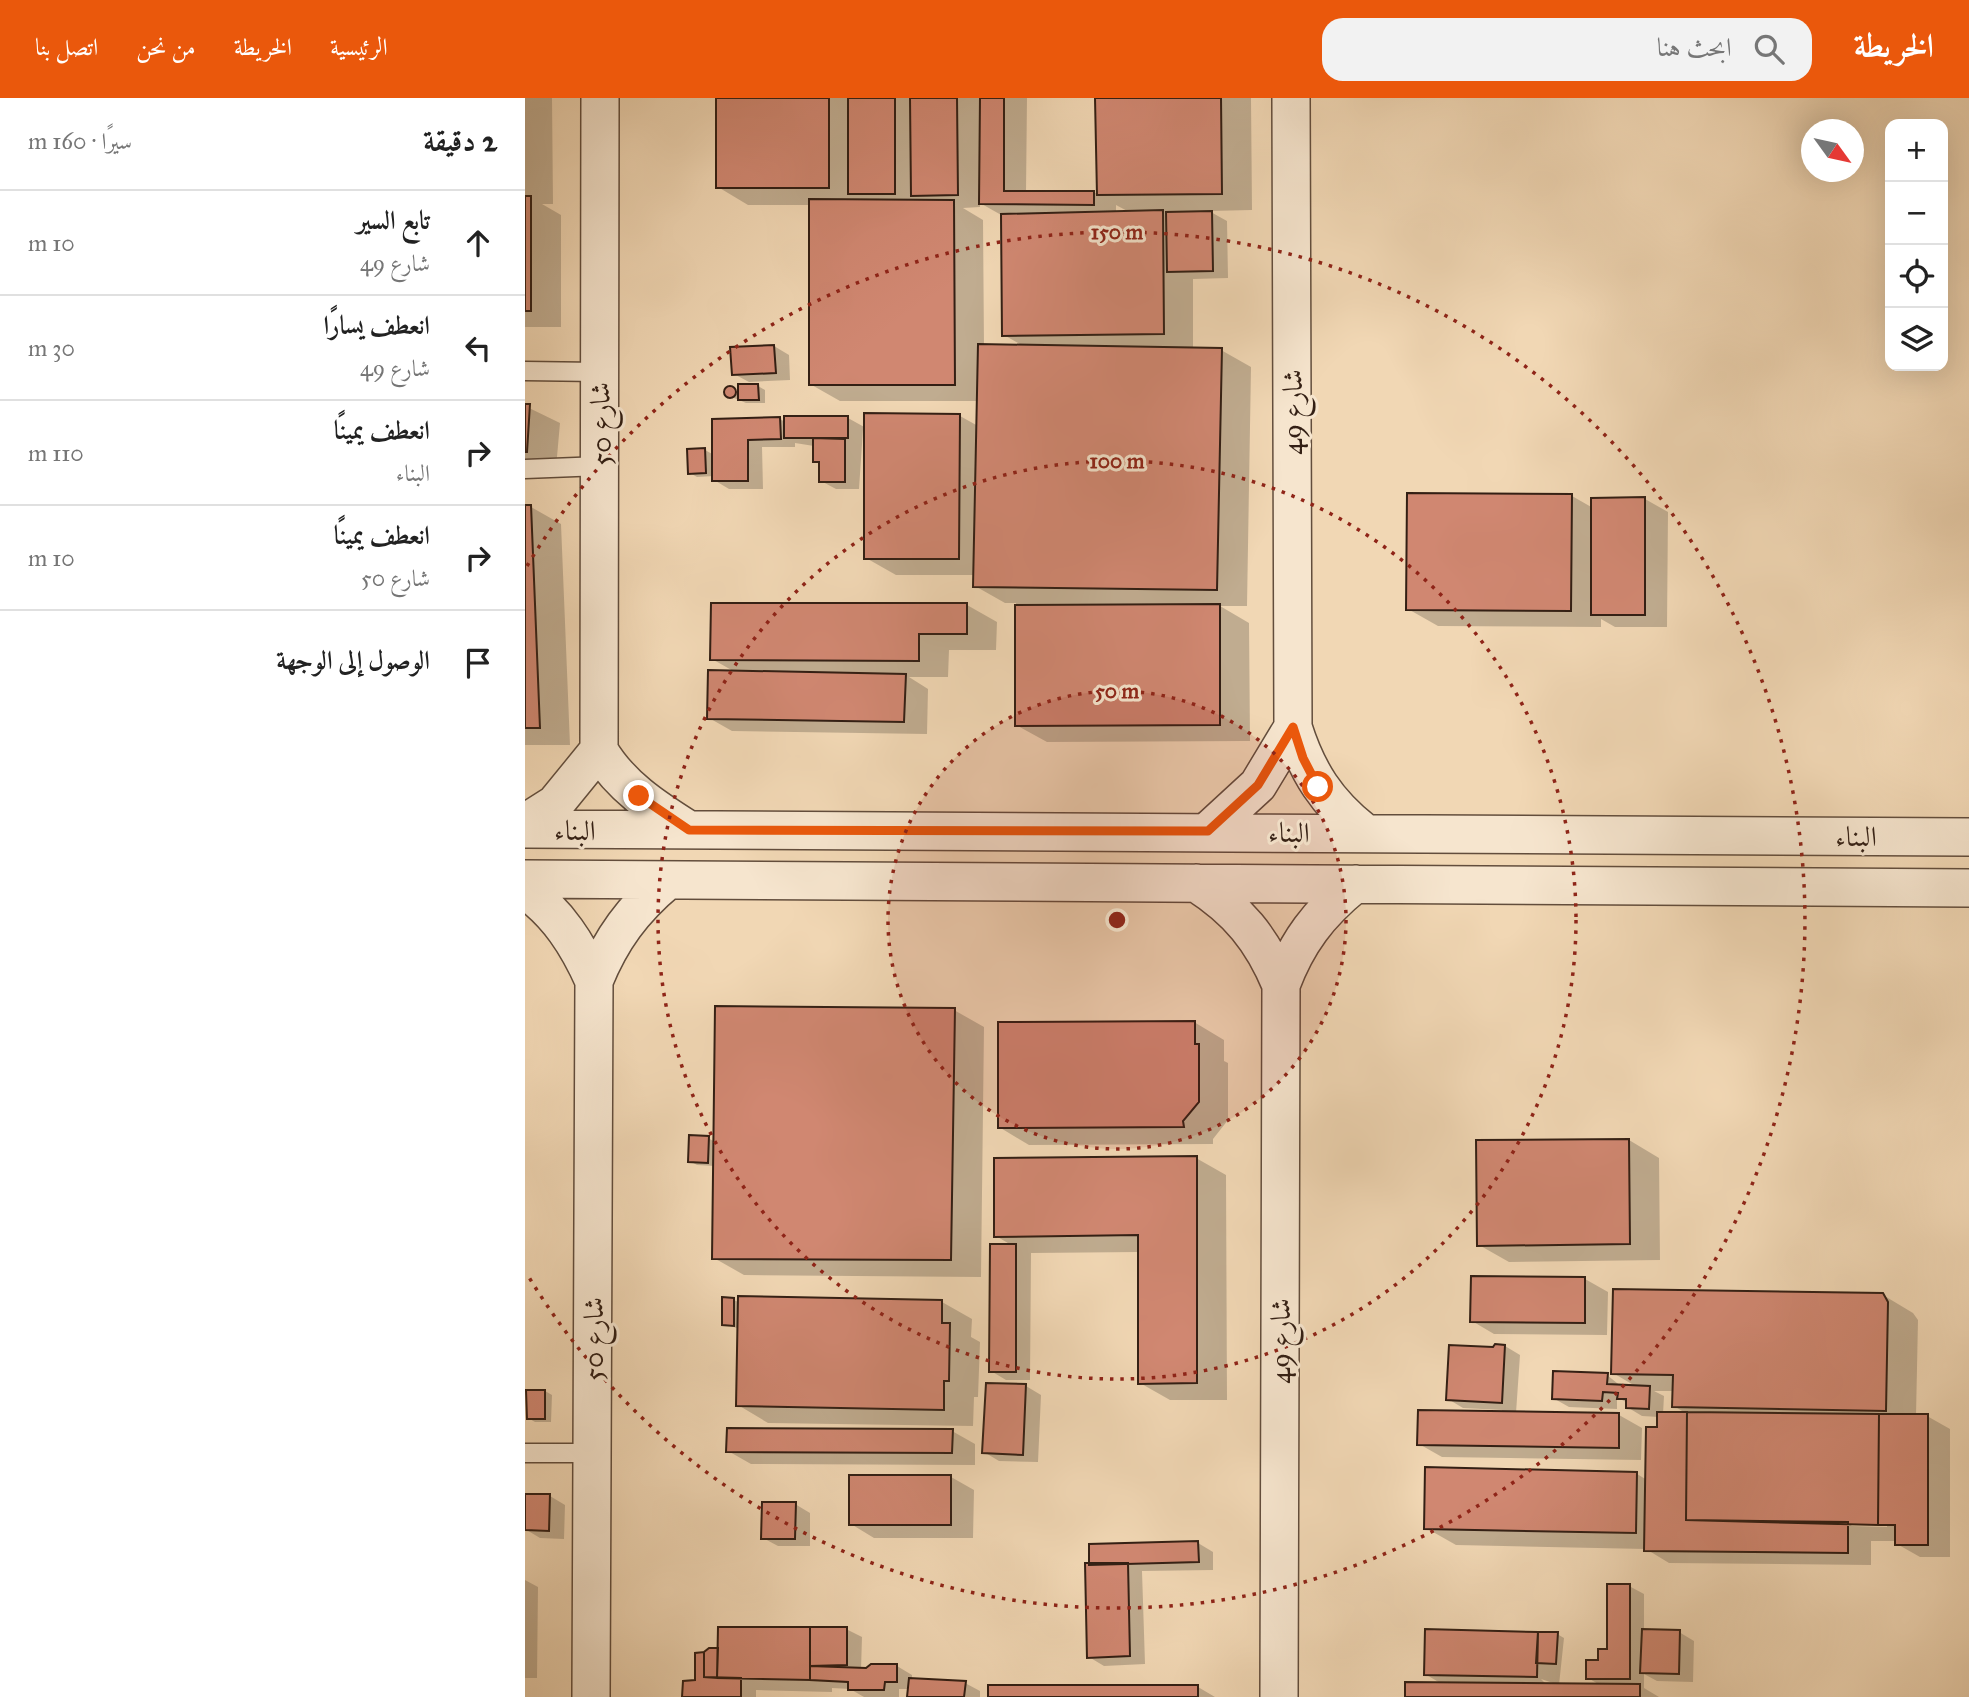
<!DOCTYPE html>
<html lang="ar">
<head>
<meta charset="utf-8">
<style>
  body { margin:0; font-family:"IM FELL Great Primer",Amiri,serif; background:#f2f2f2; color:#222; direction:rtl }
  .controls { position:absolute; right:21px; top:21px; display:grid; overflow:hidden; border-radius:14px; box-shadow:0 7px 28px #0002 }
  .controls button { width:63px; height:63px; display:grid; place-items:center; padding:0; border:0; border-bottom:2px solid #e0e0e0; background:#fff; color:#222; font:35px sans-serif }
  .compass { position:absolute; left:1276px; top:21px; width:63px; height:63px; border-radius:50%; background:#fff; box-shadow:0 7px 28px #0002; rotate:123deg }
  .stop { position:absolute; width:21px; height:21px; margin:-16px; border:5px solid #ea580c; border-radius:50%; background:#fff }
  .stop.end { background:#ea580c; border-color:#fff; box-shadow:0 2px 7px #0008 }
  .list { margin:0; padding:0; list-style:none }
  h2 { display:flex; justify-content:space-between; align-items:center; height:91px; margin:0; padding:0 28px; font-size:30px }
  h2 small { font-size:23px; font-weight:400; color:#767676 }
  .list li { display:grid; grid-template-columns:46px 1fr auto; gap:21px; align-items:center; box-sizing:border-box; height:105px; padding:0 28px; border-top:2px solid #e0e0e0 }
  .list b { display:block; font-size:26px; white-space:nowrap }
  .list p { margin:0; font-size:23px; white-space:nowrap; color:#767676 }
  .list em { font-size:23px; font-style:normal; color:#767676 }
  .icon { flex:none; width:38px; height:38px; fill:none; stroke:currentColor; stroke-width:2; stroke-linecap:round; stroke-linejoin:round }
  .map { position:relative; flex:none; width:1444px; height:1599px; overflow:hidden; direction:ltr }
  header { display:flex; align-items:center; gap:42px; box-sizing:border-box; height:98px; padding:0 35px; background:#ea580c; color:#fff }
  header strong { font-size:33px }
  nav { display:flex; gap:38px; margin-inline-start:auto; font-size:24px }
  .search { width:490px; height:63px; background:#f2f2f2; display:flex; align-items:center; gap:18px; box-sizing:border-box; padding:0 24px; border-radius:21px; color:#767676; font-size:26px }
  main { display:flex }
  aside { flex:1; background:#fff }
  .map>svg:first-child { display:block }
</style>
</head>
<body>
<header>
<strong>الخريطة</strong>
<div class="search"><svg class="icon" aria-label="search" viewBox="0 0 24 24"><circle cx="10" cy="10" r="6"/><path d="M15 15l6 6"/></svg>ابحث هنا</div>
<nav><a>الرئيسية</a><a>الخريطة</a><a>من نحن</a><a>اتصل بنا</a></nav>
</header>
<main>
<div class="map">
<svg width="1444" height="1599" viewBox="0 0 1444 1599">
  <rect width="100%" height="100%" fill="#f1d7b4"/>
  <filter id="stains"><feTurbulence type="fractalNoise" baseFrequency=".00286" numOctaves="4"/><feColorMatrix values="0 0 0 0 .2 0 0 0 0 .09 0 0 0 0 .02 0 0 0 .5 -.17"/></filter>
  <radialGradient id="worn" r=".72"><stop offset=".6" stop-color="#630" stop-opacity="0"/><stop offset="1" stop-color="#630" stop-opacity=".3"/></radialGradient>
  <!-- shadow -->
  <path fill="#0003" fill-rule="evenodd" d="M 0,0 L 27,0 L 28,106 L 17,106 L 36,117 L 36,229 L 0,229 Z
    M 193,0 L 502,0 L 501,94 L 569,94 L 574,97 L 572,0 L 726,0 L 727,112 L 684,113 L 702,123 L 703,180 L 668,181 L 668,251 L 696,252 L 726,269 L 722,508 L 695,508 L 724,525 L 725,643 L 522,644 L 491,627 L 491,505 L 480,505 L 450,488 L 450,477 L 371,477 L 341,460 L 341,331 L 338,331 L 334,391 L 311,391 L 296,383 L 296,367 L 289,363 L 289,348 L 270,345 L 270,349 L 237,349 L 238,391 L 204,391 L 189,382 L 189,378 L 172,379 L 165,375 L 180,352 L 189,357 L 255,321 L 260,324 L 260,320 L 323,320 L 341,330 L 435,318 L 453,328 L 454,303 L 315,303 L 285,286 L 286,107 L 223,107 L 193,89 ZM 455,105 L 478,118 L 479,237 L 500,249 L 459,248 L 458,122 L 438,110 L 455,109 ZM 591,107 L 606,115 L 591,115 Z
    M 249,248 L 264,257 L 265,282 L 224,284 L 209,276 Z
    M 233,288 L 240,292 L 240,305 L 221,305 L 202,297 L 203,291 L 214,295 Z
    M 0,308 L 35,325 L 31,370 L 0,370 Z
    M 1047,398 L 1068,410 L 1120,401 L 1143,414 L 1142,529 L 1090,529 L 1076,521 L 1076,529 L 913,528 L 883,511 Z
    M 0,409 L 6,409 L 36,426 L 45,647 L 0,647 Z
    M 442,507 L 472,524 L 471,552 L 424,552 L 423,579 L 384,579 L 403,591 L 402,636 L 207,633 L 184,620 L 210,574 L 187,561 Z
    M 429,912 L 459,929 L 456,1179 L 219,1177 L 189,1160 L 190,1068 L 172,1067 L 165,1063 L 183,1040 L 190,1044 Z
    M 669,924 L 699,942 L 699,963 L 703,965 L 703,1022 L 688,1041 L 688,1046 L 504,1047 L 474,1029 Z
    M 1104,1042 L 1134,1060 L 1135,1162 L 984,1164 L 954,1147 Z
    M 671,1060 L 701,1077 L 702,1302 L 645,1302 L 615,1285 L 614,1154 L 506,1155 L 505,1282 L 481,1282 L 466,1273 L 488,1148 L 471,1138 Z
    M 1060,1181 L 1083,1194 L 1082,1237 L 969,1236 L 947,1223 Z
    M 1358,1197 L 1388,1215 L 1393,1222 L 1391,1318 L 1402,1318 L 1425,1331 L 1425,1459 L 1395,1459 L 1372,1446 L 1372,1443 L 1346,1443 L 1346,1467 L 1144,1465 L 1121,1451 L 931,1447 L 901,1430 L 1112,1376 L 1122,1382 L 1134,1319 L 1117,1318 L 1102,1309 L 1103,1305 L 1097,1302 L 1092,1302 L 1092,1311 L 1044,1309 L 1028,1300 L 1082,1277 L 1097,1289 L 1112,1289 L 1088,1275 ZM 1129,1293 L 1149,1293 L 1149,1308 L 1162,1316 L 1138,1316 L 1139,1298 ZM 1323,1425 L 1362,1426 L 1362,1429 L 1327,1428 Z
    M 215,1200 L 417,1204 L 447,1221 L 446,1239 L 455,1244 L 453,1299 L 449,1299 L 448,1328 L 243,1325 L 213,1307 L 215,1231 L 199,1226 L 209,1202 L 215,1205 Z
    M 980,1248 L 995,1257 L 991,1315 L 1094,1317 L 1117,1330 L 1116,1362 L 917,1359 L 894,1346 L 977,1315 L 977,1312 L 938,1310 L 923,1301 Z
    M 462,1286 L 501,1288 L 516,1297 L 513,1364 L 474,1363 L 459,1354 Z
    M 20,1293 L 27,1297 L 26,1324 L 10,1324 L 3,1320 Z
    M 427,1333 L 450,1346 L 450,1367 L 226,1366 L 203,1353 Z
    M 426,1379 L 449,1392 L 448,1440 L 349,1440 L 326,1426 Z
    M 0,1397 L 25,1398 L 40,1407 L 39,1441 L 15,1440 L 0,1431 Z
    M 270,1406 L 285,1415 L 285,1448 L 253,1448 L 238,1440 Z
    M 673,1445 L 688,1454 L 688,1472 L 617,1473 L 620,1566 L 579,1568 L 564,1559 L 562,1468 Z
    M 0,1482 L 13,1489 L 12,1580 L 0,1580 Z
    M 1104,1488 L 1119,1496 L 1119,1533 L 1154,1534 L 1169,1543 L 1168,1584 L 1132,1583 L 1119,1576 L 1119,1590 L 1134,1599 L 882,1599 L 917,1586 L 900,1576 L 1032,1536 L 1039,1540 L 1034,1587 L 1075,1587 L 1063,1580 L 1084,1553 ZM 1016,1581 L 1031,1586 L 1022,1587 Z
    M 321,1531 L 337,1539 L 336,1572 L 372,1568 L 387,1577 L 387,1581 L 440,1585 L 455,1593 L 455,1599 L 384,1599 L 384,1591 L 374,1591 L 374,1599 L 339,1599 L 325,1591 L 307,1590 L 307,1594 L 231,1592 L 231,1599 L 159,1599 L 172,1584 Z
    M 673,1589 L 690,1599 L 465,1599 Z"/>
  <!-- building -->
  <path fill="#d08771" stroke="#331f14" stroke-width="2" d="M 191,0 L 304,0 L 304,90 L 191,90 Z
    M 323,0 L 370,0 L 370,96 L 323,96 Z
    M 385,0 L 432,0 L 433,97 L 386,98 Z
    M 455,0 L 479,0 L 479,93 L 569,93 L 569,107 L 454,106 Z
    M 570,0 L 696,0 L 697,96 L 572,97 Z
    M 0,98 L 6,98 L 6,213 L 0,213 Z
    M 284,101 L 429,102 L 430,287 L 284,287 Z
    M 638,112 L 639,236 L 477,238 L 476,116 Z
    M 687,113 L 688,173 L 642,174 L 641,114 Z
    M 453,246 L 697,250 L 692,492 L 448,489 Z
    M 249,247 L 251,275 L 207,277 L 205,249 Z
    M 213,286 L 233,286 L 234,302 L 213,302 Z
    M199 294a6 6 0 1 1 12 0a6 6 0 1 1-12 0Z
    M 0,306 L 5,306 L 2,354 L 0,354 Z
    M 339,315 L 435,316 L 434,461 L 339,461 Z
    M 259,318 L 323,318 L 323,340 L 259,340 Z
    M 255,319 L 256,341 L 223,342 L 223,383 L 187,383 L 187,321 Z
    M 288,340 L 320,341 L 320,384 L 294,384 L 294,364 L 288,364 Z
    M 180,350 L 181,375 L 163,376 L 162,351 Z
    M 882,395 L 1047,396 L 1046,513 L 881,512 Z
    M 1120,399 L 1120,517 L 1066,517 L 1066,400 Z
    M 0,407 L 6,407 L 15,630 L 0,630 Z
    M 186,505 L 442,505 L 442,536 L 394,536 L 394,563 L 185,562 Z
    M 695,506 L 695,627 L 490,628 L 490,507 Z
    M 183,572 L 381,576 L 379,624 L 182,621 Z
    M 190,908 L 430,910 L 426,1162 L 187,1161 Z
    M 670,923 L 670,946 L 674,946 L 674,1004 L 658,1023 L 659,1029 L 473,1030 L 473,924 Z
    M 164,1037 L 184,1038 L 183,1065 L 163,1064 Z
    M 1104,1041 L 1105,1146 L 952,1148 L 951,1042 Z
    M 672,1058 L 672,1285 L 613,1286 L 613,1137 L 469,1139 L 469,1060 Z
    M 465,1146 L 491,1146 L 491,1274 L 464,1274 Z
    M 946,1178 L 1060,1179 L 1060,1225 L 945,1224 Z
    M 1088,1191 L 1358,1195 L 1363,1204 L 1361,1313 L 1147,1309 L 1148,1277 L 1086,1276 Z
    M 213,1198 L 417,1202 L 417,1225 L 425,1225 L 424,1283 L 419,1283 L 419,1312 L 211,1308 Z
    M 197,1199 L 209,1200 L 209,1228 L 197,1227 Z
    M 970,1246 L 980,1247 L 977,1305 L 921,1302 L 924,1247 L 968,1249 Z
    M 1028,1273 L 1083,1275 L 1082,1286 L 1125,1288 L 1124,1311 L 1101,1310 L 1101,1301 L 1092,1301 L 1093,1295 L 1078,1294 L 1077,1303 L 1027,1301 Z
    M 461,1285 L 501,1286 L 498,1357 L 457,1355 Z
    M 1,1292 L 20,1292 L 20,1321 L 2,1321 Z
    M 893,1312 L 1094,1315 L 1094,1350 L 892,1347 Z
    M 1132,1314 L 1162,1314 L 1161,1422 L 1323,1424 L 1323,1455 L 1119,1453 L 1121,1329 L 1132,1329 Z
    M 1162,1314 L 1354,1316 L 1353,1427 L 1161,1422 Z
    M 1354,1316 L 1403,1316 L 1403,1447 L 1370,1447 L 1370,1427 L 1353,1427 Z
    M 202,1330 L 428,1331 L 427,1355 L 201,1354 Z
    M 900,1369 L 1112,1374 L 1111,1435 L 899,1431 Z
    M 324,1377 L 426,1377 L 426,1427 L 324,1427 Z
    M 0,1396 L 25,1396 L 24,1433 L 0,1432 Z
    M 237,1404 L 271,1404 L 270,1441 L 236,1441 Z
    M 673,1443 L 674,1464 L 564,1467 L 564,1446 Z
    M 560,1465 L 603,1465 L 605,1558 L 562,1560 Z
    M 1082,1486 L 1105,1486 L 1105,1581 L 1061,1581 L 1061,1562 L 1073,1562 L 1073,1551 L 1082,1551 Z
    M 193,1529 L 285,1529 L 285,1582 L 192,1580 Z
    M 285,1529 L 322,1529 L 322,1567 L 285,1568 Z
    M 900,1531 L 1013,1534 L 1012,1579 L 899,1577 Z
    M 1117,1531 L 1155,1532 L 1154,1576 L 1115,1575 Z
    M 1013,1534 L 1033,1534 L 1031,1566 L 1011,1565 Z
    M 184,1550 L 193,1550 L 192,1580 L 179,1579 L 179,1554 Z
    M 179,1554 L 179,1579 L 216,1580 L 216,1599 L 157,1599 L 158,1583 L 170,1582 L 170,1555 Z
    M 346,1566 L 372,1566 L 372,1584 L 360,1584 L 359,1592 L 323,1592 L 323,1584 L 285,1582 L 285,1568 L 341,1570 Z
    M 384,1580 L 441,1583 L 439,1599 L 382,1599 Z
    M 880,1584 L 1115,1586 L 1115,1599 L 880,1599 Z
    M 463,1587 L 673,1587 L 673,1599 L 463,1599 Z"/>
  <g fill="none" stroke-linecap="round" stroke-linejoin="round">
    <defs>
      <path id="service" d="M 0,273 L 74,274
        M 0,371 L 76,368
        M 0,1355 L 67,1355"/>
      <path id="minor" d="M 75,0 L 74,652 C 95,688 129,710 164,732
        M 766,0 L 768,629 C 782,674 802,705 839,734
        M 0,725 L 30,706 L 74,652
        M 0,731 L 1444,739
        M 683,733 L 733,687 L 768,629
        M 0,781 L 1444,790
        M 671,785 C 713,812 737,841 756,887
        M 0,792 C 33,815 53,847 69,883
        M 66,1599 L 69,883 C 86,841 108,811 143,782
        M 754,1599 L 756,887 C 772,844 794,815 830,786"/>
    </defs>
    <!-- service casing -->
    <use href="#service" stroke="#624d3c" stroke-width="21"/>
    <!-- minor casing -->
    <use href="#minor" stroke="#624d3c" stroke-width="40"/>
    <!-- service -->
    <use href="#service" stroke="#f6e5ce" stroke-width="18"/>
    <!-- minor -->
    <use href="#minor" stroke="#f6e5ce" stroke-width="37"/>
  </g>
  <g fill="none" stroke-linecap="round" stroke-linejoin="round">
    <!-- route -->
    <path stroke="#ea580c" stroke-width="9" d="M 114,698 L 164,732 L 683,733 L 733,687 L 768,629 L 778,660 L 793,689"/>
  </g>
  <!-- distance rings -->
  <circle cx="592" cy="822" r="229" fill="#8f2418" fill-opacity=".12"/>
  <g fill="none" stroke="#8f2418" stroke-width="3.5" stroke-dasharray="3.5 7">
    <circle cx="592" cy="822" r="229"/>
    <circle cx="592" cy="822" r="459"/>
    <path d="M2 468A688 688 0 1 1 2 1176"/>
  </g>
  <g text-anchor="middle" stroke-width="6" stroke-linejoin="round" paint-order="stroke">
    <!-- street labels -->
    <g font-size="28" fill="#331f14" stroke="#f6e5ce">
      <text transform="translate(767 314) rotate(-90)" y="10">شارع 49</text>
      <text transform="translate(75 326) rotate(-91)" y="10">شارع 50</text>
      <text transform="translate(50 732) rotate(1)" y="10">البناء</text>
      <text transform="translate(764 734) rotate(1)" y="10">البناء</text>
      <text x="1331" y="748">البناء</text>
      <text transform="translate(68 1241) rotate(-90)" y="10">شارع 50</text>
      <text transform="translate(755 1243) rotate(-90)" y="10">شارع 49</text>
    </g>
  </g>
  <circle cx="592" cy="822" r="10" fill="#8f2418" stroke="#f6e5ce" stroke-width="3.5"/>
  <g font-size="21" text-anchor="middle" font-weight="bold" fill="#8f2418" stroke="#f6e5ce" stroke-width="6" stroke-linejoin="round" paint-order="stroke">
    <text x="592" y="141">150 m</text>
    <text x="592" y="370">100 m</text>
    <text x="592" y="600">50 m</text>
  </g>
  <rect width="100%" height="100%" filter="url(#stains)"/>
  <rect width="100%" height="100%" fill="url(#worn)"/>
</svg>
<div class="controls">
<button>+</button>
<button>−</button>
<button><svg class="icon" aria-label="locate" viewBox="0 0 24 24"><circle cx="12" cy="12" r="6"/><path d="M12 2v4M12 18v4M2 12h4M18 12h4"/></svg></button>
<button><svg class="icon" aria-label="layers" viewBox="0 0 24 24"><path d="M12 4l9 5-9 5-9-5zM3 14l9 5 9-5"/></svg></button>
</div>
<svg class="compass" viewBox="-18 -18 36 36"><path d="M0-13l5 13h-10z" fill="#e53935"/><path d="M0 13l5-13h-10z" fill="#767676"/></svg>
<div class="stop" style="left:793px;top:689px"></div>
<div class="stop end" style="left:114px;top:698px"></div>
</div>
<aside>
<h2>2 دقيقة<small>سيرًا · 160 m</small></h2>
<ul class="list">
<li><svg class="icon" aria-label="ahead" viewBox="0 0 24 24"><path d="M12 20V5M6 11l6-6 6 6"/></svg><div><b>تابع السير</b><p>شارع 49</p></div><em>10 m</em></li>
<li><svg class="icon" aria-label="left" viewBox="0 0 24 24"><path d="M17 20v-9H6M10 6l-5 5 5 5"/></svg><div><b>انعطف يسارًا</b><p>شارع 49</p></div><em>30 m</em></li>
<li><svg class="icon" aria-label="right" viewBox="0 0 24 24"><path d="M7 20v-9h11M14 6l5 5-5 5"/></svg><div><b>انعطف يمينًا</b><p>البناء</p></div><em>110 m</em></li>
<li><svg class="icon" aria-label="right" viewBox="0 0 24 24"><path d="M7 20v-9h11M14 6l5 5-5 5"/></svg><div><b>انعطف يمينًا</b><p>شارع 50</p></div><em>10 m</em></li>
<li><svg class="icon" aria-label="arrive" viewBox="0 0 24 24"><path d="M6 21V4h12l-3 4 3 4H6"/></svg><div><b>الوصول إلى الوجهة</b></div></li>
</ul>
</aside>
</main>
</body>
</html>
